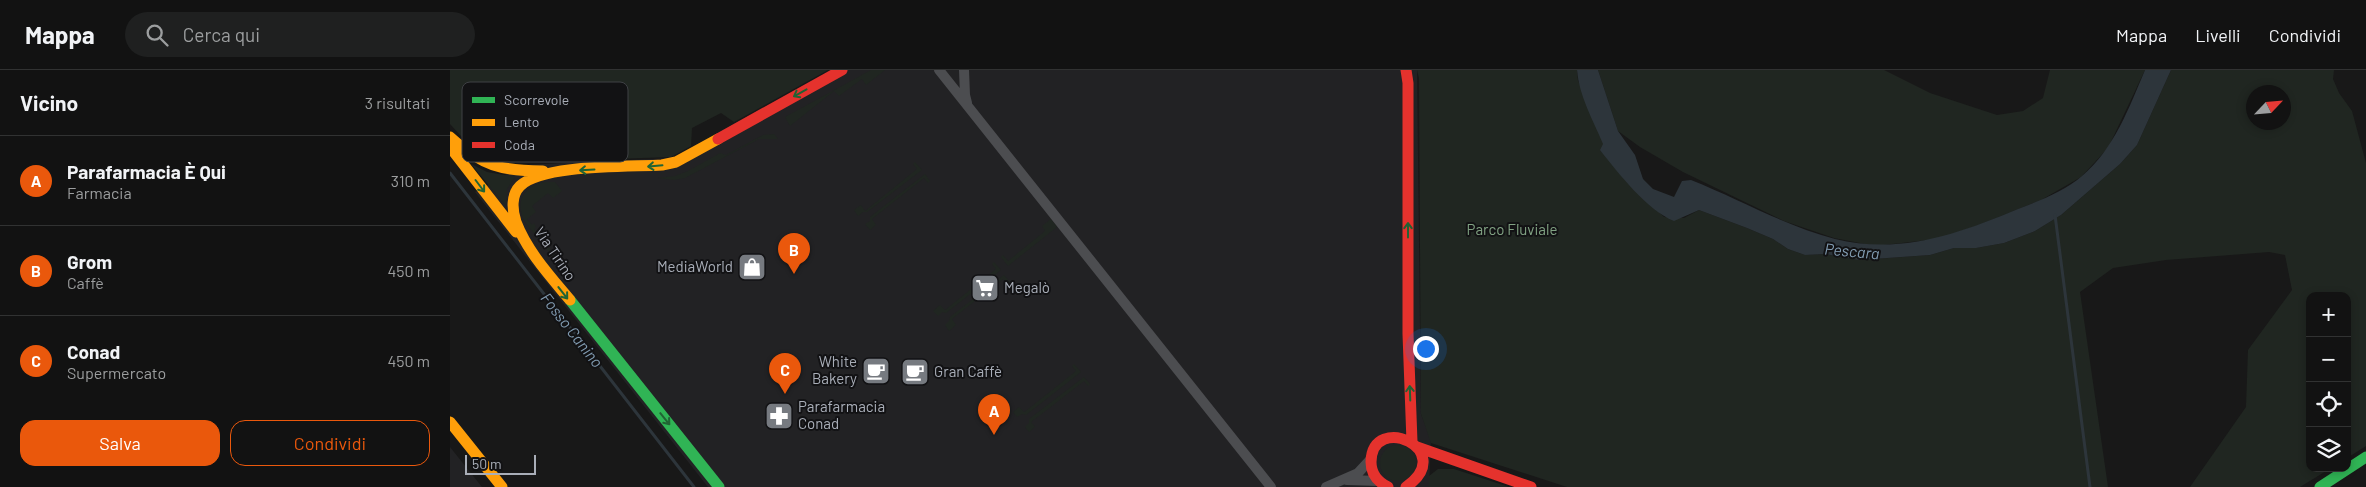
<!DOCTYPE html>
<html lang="it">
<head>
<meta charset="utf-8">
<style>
  body { margin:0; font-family:Barlow,sans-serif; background:#1f2020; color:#f1f3f6 }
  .controls { position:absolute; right:15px; bottom:15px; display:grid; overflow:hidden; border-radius:10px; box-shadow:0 2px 8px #0003 }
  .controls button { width:45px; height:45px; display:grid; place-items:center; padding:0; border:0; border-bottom:1px solid #313232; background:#121212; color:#f1f3f6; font:25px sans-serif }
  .compass { position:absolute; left:1796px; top:15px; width:45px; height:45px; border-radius:50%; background:#121212; box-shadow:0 2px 8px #0003; rotate:64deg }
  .scale { position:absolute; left:15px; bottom:12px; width:71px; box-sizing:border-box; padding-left:5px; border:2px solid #a9aeb8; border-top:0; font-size:14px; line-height:18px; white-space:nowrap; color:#a9aeb8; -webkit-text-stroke:4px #121214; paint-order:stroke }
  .you { position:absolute; left:975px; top:278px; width:18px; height:18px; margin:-12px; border:4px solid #fff; border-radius:50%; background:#1a73e8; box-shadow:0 0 0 8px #1a73e833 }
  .badge { display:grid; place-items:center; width:32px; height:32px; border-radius:50%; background:#ea580c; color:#fff; font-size:16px; font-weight:700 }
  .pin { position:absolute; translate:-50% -41px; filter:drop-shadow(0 1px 2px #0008) }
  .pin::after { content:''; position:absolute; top:26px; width:18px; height:15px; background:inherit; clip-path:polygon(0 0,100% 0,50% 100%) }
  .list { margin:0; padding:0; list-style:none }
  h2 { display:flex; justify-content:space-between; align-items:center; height:65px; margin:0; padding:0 20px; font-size:21px }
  h2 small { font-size:16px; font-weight:400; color:#9c9e9f }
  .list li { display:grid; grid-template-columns:32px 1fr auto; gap:15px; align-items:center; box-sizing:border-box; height:90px; padding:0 20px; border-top:1px solid #313232 }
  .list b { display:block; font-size:19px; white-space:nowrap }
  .list p { margin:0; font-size:16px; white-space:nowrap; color:#9c9e9f }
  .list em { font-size:16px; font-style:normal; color:#9c9e9f }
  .actions { display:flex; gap:10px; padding:15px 20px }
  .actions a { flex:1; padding:11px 0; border:1px solid #ea580c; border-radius:15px; text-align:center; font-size:18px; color:#ea580c }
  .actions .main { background:#ea580c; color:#fff }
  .icon { flex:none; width:28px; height:28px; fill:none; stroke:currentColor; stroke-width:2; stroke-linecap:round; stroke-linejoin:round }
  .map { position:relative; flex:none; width:1916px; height:417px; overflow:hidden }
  header { display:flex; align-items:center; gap:30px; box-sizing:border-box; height:70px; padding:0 25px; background:#121212; border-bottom:1px solid #313232 }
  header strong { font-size:24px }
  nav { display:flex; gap:28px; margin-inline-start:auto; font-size:18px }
  .search { width:350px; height:45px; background:#1f2020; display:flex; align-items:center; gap:12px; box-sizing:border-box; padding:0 18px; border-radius:28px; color:#9c9e9f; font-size:19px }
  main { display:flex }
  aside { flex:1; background:#121212 }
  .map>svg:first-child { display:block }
</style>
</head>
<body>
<header>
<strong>Mappa</strong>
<div class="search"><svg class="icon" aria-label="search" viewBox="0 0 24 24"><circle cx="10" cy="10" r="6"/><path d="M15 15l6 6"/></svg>Cerca qui</div>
<nav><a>Mappa</a><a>Livelli</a><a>Condividi</a></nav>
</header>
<main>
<aside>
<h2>Vicino<small>3 risultati</small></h2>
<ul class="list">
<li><span class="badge">A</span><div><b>Parafarmacia È Qui</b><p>Farmacia</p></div><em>310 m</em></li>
<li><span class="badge">B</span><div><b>Grom</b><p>Caffè</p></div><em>450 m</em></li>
<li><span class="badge">C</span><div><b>Conad</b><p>Supermercato</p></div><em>450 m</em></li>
</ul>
<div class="actions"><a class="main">Salva</a><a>Condividi</a></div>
</aside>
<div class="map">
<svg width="1916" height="417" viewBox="0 0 1916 417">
  <rect width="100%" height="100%" fill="#181818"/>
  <!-- built -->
  <path fill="#222224" d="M 382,0 L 967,0 L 971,344 L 981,370 L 979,417 L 258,417 L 25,122 L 73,95 L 222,88 Z
    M 0,377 L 32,417 L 0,417 Z"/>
  <!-- green -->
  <path fill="#202621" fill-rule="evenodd" d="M 0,0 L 378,0 L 284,52 L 271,43 L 242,58 L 241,76 L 221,87 L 78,92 L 44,90 L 20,76 L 0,54 Z
    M 421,0 L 435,0 L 416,15 L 412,9 L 389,26 L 384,21 L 340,56 L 335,47 Z
    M 967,0 L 1127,0 L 1128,11 L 1204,137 L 1214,147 L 1234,148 L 1249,140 L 1297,158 L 1323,169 L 1338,179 L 1355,185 L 1375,184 L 1409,190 L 1480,185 L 1504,178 L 1526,178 L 1554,173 L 1585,161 L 1611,145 L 1670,94 L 1687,75 L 1721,0 L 1884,0 L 1883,9 L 1889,23 L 1902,41 L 1916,93 L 1916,376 L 1897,388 L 1897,226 L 1860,226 L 1860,398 L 1881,398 L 1850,417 L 1740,417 L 1796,337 L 1798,280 L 1842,220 L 1835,185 L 1819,182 L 1716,190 L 1663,198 L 1630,222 L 1658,417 L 1117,417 L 981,373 L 971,344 L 969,8 ZM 1804,22 L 1834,22 L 1834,52 L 1804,52 Z
    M 1148,0 L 1434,0 L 1480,23 L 1547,45 L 1573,41 L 1593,28 L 1600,0 L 1695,0 L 1658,78 L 1631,107 L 1591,130 L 1529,155 L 1487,169 L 1425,176 L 1384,168 L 1334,151 L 1233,102 L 1190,77 L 1168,61 Z
    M 324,64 L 328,69 L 309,69 L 235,108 L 224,110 L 208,108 L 225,106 L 238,101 L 270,83 L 276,85 L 313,65 Z
    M 465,92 L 472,100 L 417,142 L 413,142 L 408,146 L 404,140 L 411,135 L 415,141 L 467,99 L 463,94 Z
    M 21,94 L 37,102 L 65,107 L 57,119 L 56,136 Z
    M 475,104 L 480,111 L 478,113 L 474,108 L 422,149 L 426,155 L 420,160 L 415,154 L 420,151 L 420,147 Z
    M 95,112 L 105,112 L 112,121 L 103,128 L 98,123 L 82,136 L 86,142 L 77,149 L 82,155 L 84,153 L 86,157 L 84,159 L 117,200 L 115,202 L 75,152 C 64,133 74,115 95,112 Z
    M 601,149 L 607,157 L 558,196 L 551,187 L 553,185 L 558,191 L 595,161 L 592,156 Z
    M 544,192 L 551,200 L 496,243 L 492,242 L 488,246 L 483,241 L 490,235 L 495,240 L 546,199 L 542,194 Z
    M 554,205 L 560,212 L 558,214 L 553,209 L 502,249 L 506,255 L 499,261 L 495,255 L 499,251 L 500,247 Z
    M 624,294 L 631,302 L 576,345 L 572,344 L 567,347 L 563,342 L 569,337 L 574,342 L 577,340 L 626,301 L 622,296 Z
    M 634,307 L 640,314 L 638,316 L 634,311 L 589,346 L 581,352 L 585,357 L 579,362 L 575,357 L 579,353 L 579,349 Z
    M930 393a18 18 0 1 1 36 0a18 18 0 1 1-36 0Z
    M 988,399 L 1004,399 L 1059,417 L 979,417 L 979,406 Z"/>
  <!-- water -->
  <path fill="#2d353b" d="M 1127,0 L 1148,0 L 1168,61 L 1185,85 L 1193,109 L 1203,119 L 1224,127 L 1232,111 L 1241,110 C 1289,129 1335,156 1385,169 C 1450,185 1508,164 1568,139 C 1589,131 1615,121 1632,106 C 1664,79 1679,38 1695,0 L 1721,0 L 1687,75 L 1670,94 L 1611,145 L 1585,161 L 1554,173 L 1526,178 L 1504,178 L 1480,185 L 1409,190 L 1375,184 L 1355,185 L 1338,179 L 1323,169 L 1297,158 L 1249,140 L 1224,151 C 1197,140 1169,104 1150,80 L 1153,74 C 1143,50 1129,26 1127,0 Z"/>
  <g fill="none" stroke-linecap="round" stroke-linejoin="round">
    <!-- stream -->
    <path stroke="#2d353b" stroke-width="3" d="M 0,103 L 244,417
      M 1605,145 L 1640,417"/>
    <!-- street -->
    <path stroke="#4c4d50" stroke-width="10" d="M 489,0 L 821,417
      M 514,0 L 515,25 L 517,33
      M 897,410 L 929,411
      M 876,417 L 908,403 L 921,389"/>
    <!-- fast -->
    <path stroke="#30b455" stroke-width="11" d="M 120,230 L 269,417
      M 1870,417 L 1916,387"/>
    <!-- slow -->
    <path stroke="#ff9f0a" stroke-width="11" d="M 0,67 C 32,96 51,101 93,101
      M 0,77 L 66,162
      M 120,230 C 100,206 77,181 66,152 C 62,140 61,125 70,116 C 92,94 181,97 212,95 L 226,92 L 268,69
      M 0,352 L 52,417"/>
    <!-- jam -->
    <path stroke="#e5322d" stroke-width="11" d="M 956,0 L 958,13 L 958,264 L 962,372
      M 268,69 L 392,0
      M 967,377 L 1081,417
      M 938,417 C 928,412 921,404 921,392 C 922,341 1009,380 956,417"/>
  </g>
  <!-- one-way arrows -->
  <defs><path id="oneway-shaft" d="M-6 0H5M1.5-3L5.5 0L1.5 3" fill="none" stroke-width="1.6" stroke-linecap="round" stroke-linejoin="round" transform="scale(1.25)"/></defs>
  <g stroke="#216334">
    <use href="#oneway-shaft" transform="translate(350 23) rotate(151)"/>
    <use href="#oneway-shaft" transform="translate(205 96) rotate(175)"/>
    <use href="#oneway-shaft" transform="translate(137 100) rotate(177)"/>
    <use href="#oneway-shaft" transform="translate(30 116) rotate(53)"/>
    <use href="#oneway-shaft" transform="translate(958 160) rotate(-90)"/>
    <use href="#oneway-shaft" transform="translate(113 223) rotate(52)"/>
    <use href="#oneway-shaft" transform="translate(960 323) rotate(-92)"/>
    <use href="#oneway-shaft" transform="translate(215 349) rotate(51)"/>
  </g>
  <!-- icons -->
  <defs>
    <symbol id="shop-square" viewBox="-11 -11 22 22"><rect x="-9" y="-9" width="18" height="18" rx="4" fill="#767a80" stroke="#121214"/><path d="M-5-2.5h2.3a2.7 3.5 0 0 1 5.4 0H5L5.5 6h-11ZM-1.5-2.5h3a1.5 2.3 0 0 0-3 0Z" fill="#fff"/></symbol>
    <symbol id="supermarket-square" viewBox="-11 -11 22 22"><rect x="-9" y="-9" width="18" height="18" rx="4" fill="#767a80" stroke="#121214"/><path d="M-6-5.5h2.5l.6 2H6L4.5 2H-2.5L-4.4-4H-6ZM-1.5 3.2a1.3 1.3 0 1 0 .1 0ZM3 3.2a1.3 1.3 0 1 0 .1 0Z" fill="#fff"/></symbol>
    <symbol id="cafe-square" viewBox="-11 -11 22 22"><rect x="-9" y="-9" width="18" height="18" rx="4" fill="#767a80" stroke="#121214"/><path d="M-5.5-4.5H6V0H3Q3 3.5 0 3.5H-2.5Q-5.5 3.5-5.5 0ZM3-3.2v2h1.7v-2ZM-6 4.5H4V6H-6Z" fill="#fff"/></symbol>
    <symbol id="pharmacy-square" viewBox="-11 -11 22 22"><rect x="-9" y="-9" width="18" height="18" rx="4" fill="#767a80" stroke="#121214"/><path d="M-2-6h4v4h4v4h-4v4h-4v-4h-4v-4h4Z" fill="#fff"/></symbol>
  </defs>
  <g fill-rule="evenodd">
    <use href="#shop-square" x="286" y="181" width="32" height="32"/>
    <use href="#supermarket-square" x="519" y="202" width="32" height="32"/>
    <use href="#cafe-square" x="410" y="285" width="32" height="32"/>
    <use href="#cafe-square" x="449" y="286" width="32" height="32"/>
    <use href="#pharmacy-square" x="313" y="330" width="32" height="32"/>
  </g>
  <g text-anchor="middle" stroke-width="4" stroke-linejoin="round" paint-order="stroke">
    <!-- park labels -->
    <g font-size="15" fill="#81a283" stroke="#121214">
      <text x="1062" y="165">Parco Fluviale</text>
    </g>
    <!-- street labels -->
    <g font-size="15" fill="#a9aeb8" stroke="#121214">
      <text transform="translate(105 184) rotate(56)" y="5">Via Tirino</text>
    </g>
    <!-- poi labels -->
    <g font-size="15" fill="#a9aeb8" stroke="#121214" text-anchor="start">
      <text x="283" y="202" text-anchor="end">MediaWorld</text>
      <text x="554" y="223">Megalò</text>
      <text x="407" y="297" text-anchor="end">White<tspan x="407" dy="17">Bakery</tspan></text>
      <text x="484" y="307">Gran Caffè</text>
      <text x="348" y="342">Parafarmacia<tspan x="348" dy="17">Conad</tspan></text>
    </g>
    <!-- water labels -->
    <g font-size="16" font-style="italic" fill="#829cb2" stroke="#121214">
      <text transform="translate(1402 181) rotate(5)" y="6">Pescara</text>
      <text transform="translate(122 260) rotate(52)" y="6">Fosso Canino</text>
    </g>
  </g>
  <!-- legend -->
  <rect x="12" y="12" width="166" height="80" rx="8" fill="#121214" stroke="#3f4145" stroke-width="1"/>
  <rect x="22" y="27" width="23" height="6" fill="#30b455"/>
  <rect x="22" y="49" width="23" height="7" fill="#ff9f0a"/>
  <rect x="22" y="72" width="23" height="6" fill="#e5322d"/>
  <g font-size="14" fill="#a9aeb8">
    <text x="54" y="35">Scorrevole</text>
    <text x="54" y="57">Lento</text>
    <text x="54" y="80">Coda</text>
  </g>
</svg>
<div class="controls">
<button>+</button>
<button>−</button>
<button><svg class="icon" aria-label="locate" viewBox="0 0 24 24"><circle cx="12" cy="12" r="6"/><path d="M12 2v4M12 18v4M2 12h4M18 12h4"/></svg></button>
<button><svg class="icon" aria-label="layers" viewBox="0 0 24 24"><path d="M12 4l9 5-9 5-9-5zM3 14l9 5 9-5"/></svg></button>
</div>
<svg class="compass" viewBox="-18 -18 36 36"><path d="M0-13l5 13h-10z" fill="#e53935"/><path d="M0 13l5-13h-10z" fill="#9c9e9f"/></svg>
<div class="scale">50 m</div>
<div class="you"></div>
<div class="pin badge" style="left:544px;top:365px">A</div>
<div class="pin badge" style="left:344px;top:204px">B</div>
<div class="pin badge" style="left:335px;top:324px">C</div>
</div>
</main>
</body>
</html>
